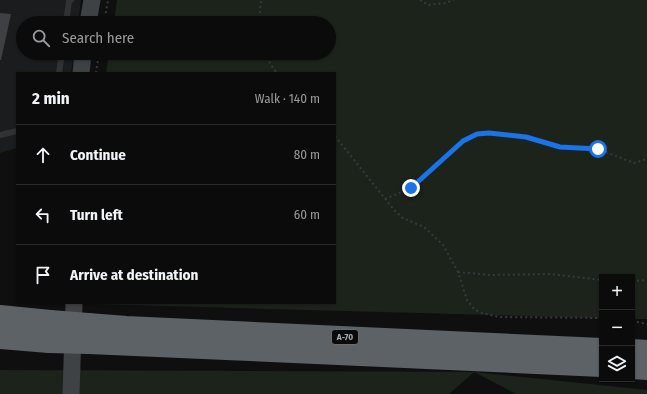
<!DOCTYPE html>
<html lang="en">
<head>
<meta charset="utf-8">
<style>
  body { margin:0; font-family:"Fira Sans Condensed",sans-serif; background:#19191a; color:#f1f3f6 }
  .controls { position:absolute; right:12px; bottom:12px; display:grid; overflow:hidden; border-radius:0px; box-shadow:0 1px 3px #0004 }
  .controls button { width:36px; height:36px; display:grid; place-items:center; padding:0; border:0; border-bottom:1px solid #2b2b2d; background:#0b0b0c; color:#f1f3f6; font:20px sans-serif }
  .stop { position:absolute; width:12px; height:12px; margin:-9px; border:3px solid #1a73e8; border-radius:50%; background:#fff }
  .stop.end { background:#1a73e8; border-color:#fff; box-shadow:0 1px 4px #0008 }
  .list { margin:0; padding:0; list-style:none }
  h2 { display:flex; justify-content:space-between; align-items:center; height:52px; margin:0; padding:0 16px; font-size:17px }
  h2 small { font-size:13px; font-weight:400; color:#9a9b9d }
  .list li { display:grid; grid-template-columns:26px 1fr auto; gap:12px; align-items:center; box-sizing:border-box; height:60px; padding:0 16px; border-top:1px solid #2b2b2d }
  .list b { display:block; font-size:15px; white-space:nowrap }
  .list em { font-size:13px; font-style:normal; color:#9a9b9d }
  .icon { flex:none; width:22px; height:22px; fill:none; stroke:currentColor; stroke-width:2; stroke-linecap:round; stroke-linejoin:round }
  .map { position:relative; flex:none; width:647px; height:394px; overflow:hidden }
  .search { position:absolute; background:#0b0b0c; box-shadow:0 1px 3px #0004; left:16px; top:16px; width:320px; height:44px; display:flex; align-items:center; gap:10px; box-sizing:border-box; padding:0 14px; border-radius:22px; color:#9a9b9d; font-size:15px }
  .panel { position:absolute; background:#0b0b0c; box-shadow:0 1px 3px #0004; left:16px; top:72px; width:320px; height:232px; border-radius:0px }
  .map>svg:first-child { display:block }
</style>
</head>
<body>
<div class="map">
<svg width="647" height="394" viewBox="0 0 647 394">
  <rect width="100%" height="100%" fill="#0f0f10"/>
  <!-- built -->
  <path fill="#1b1c1d" d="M 0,0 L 81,0 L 78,23 L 23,23 L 23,53 L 74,53 L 71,73 L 17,73 L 17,148 L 0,153 Z"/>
  <!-- green -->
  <path fill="#1c231b" d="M 117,0 L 647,0 L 647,319 L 632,319 L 632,277 L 602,277 L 602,318 L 93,304 L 93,303 L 335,303 L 335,73 L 106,73 L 109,53 L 329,53 L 329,23 L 114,23 Z
    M 0,370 L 474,372 L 647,390 L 647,394 L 516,394 L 474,372 L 449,394 L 0,394 Z"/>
  <!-- building -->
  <path fill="#3e4143" d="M 0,13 L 11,14 L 1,60 L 0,60 Z"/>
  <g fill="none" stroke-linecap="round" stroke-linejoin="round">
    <!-- path -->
    <path stroke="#363a3c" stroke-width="2" stroke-dasharray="2 3" stroke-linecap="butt" d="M 420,0 L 428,5 L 445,3 L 454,0
      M 104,23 L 108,0
      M 259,23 L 261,0
      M 264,53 L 273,68 L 277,73
      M 96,73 L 99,53
      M 335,136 L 394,210 L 403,218 L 424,227 L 443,245 L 458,272 L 467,300 L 474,309 L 482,313 L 499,317 L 602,318
      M 385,199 L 411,188 L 463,141 L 477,134 L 489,133 L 526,137 L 560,147 L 598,149 L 634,163 L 647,159
      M 458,272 L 490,275 L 551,274 L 602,280
      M 632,281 L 647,280
      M 632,321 L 647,324"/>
    <!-- service -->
    <path stroke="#303235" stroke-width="6" d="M 66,23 L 69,1 L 71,0
      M 59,73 L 62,53
      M 0,135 L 17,131"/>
    <!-- secondary -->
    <path stroke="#3e4245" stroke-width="17" d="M 88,23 L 92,0
      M 81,73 L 83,53
      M 71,394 L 74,303"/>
    <!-- motorway -->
    <path stroke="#5c6266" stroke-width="22" d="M 0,316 L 50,321
      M 88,324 L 126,327 L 602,349
      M 0,338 L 49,342
      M 89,343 L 226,349 L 602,366
      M 632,350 L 647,351
      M 632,368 L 647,369"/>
    <!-- motorway-bridge -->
    <path stroke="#5c6266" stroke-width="22" d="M 50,321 L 88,324
      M 49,342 L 89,343"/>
  </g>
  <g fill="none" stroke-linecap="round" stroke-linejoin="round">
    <!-- route -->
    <path stroke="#1a73e8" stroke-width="5" d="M 411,188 L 463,141 L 477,134 L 489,133 L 526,137 L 560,147 L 598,149"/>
  </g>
  <g text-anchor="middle" stroke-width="3" stroke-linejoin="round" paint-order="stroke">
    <!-- shield labels -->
    <rect fill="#0a0a0b" stroke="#737a80" stroke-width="1" x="332" y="330" width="26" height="14" rx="3"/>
    <g font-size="9" font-weight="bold" fill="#a0aab2">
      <text x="345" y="340">A-70</text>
    </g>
  </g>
</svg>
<div class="controls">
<button>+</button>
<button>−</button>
<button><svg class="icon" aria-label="layers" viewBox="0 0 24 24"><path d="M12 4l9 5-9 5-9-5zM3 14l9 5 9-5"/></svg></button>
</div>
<div class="stop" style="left:598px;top:149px"></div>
<div class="stop end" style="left:411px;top:188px"></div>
<div class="search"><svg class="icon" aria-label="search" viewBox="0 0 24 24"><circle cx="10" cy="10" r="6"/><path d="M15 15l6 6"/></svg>Search here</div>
<section class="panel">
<h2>2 min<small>Walk · 140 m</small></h2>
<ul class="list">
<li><svg class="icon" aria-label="ahead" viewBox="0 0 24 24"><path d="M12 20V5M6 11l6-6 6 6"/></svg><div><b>Continue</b></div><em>80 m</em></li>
<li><svg class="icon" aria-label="left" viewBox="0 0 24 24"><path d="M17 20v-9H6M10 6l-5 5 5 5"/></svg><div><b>Turn left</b></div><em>60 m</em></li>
<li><svg class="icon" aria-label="arrive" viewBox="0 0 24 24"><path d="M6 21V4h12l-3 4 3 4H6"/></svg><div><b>Arrive at destination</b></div></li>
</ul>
</section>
</div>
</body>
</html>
